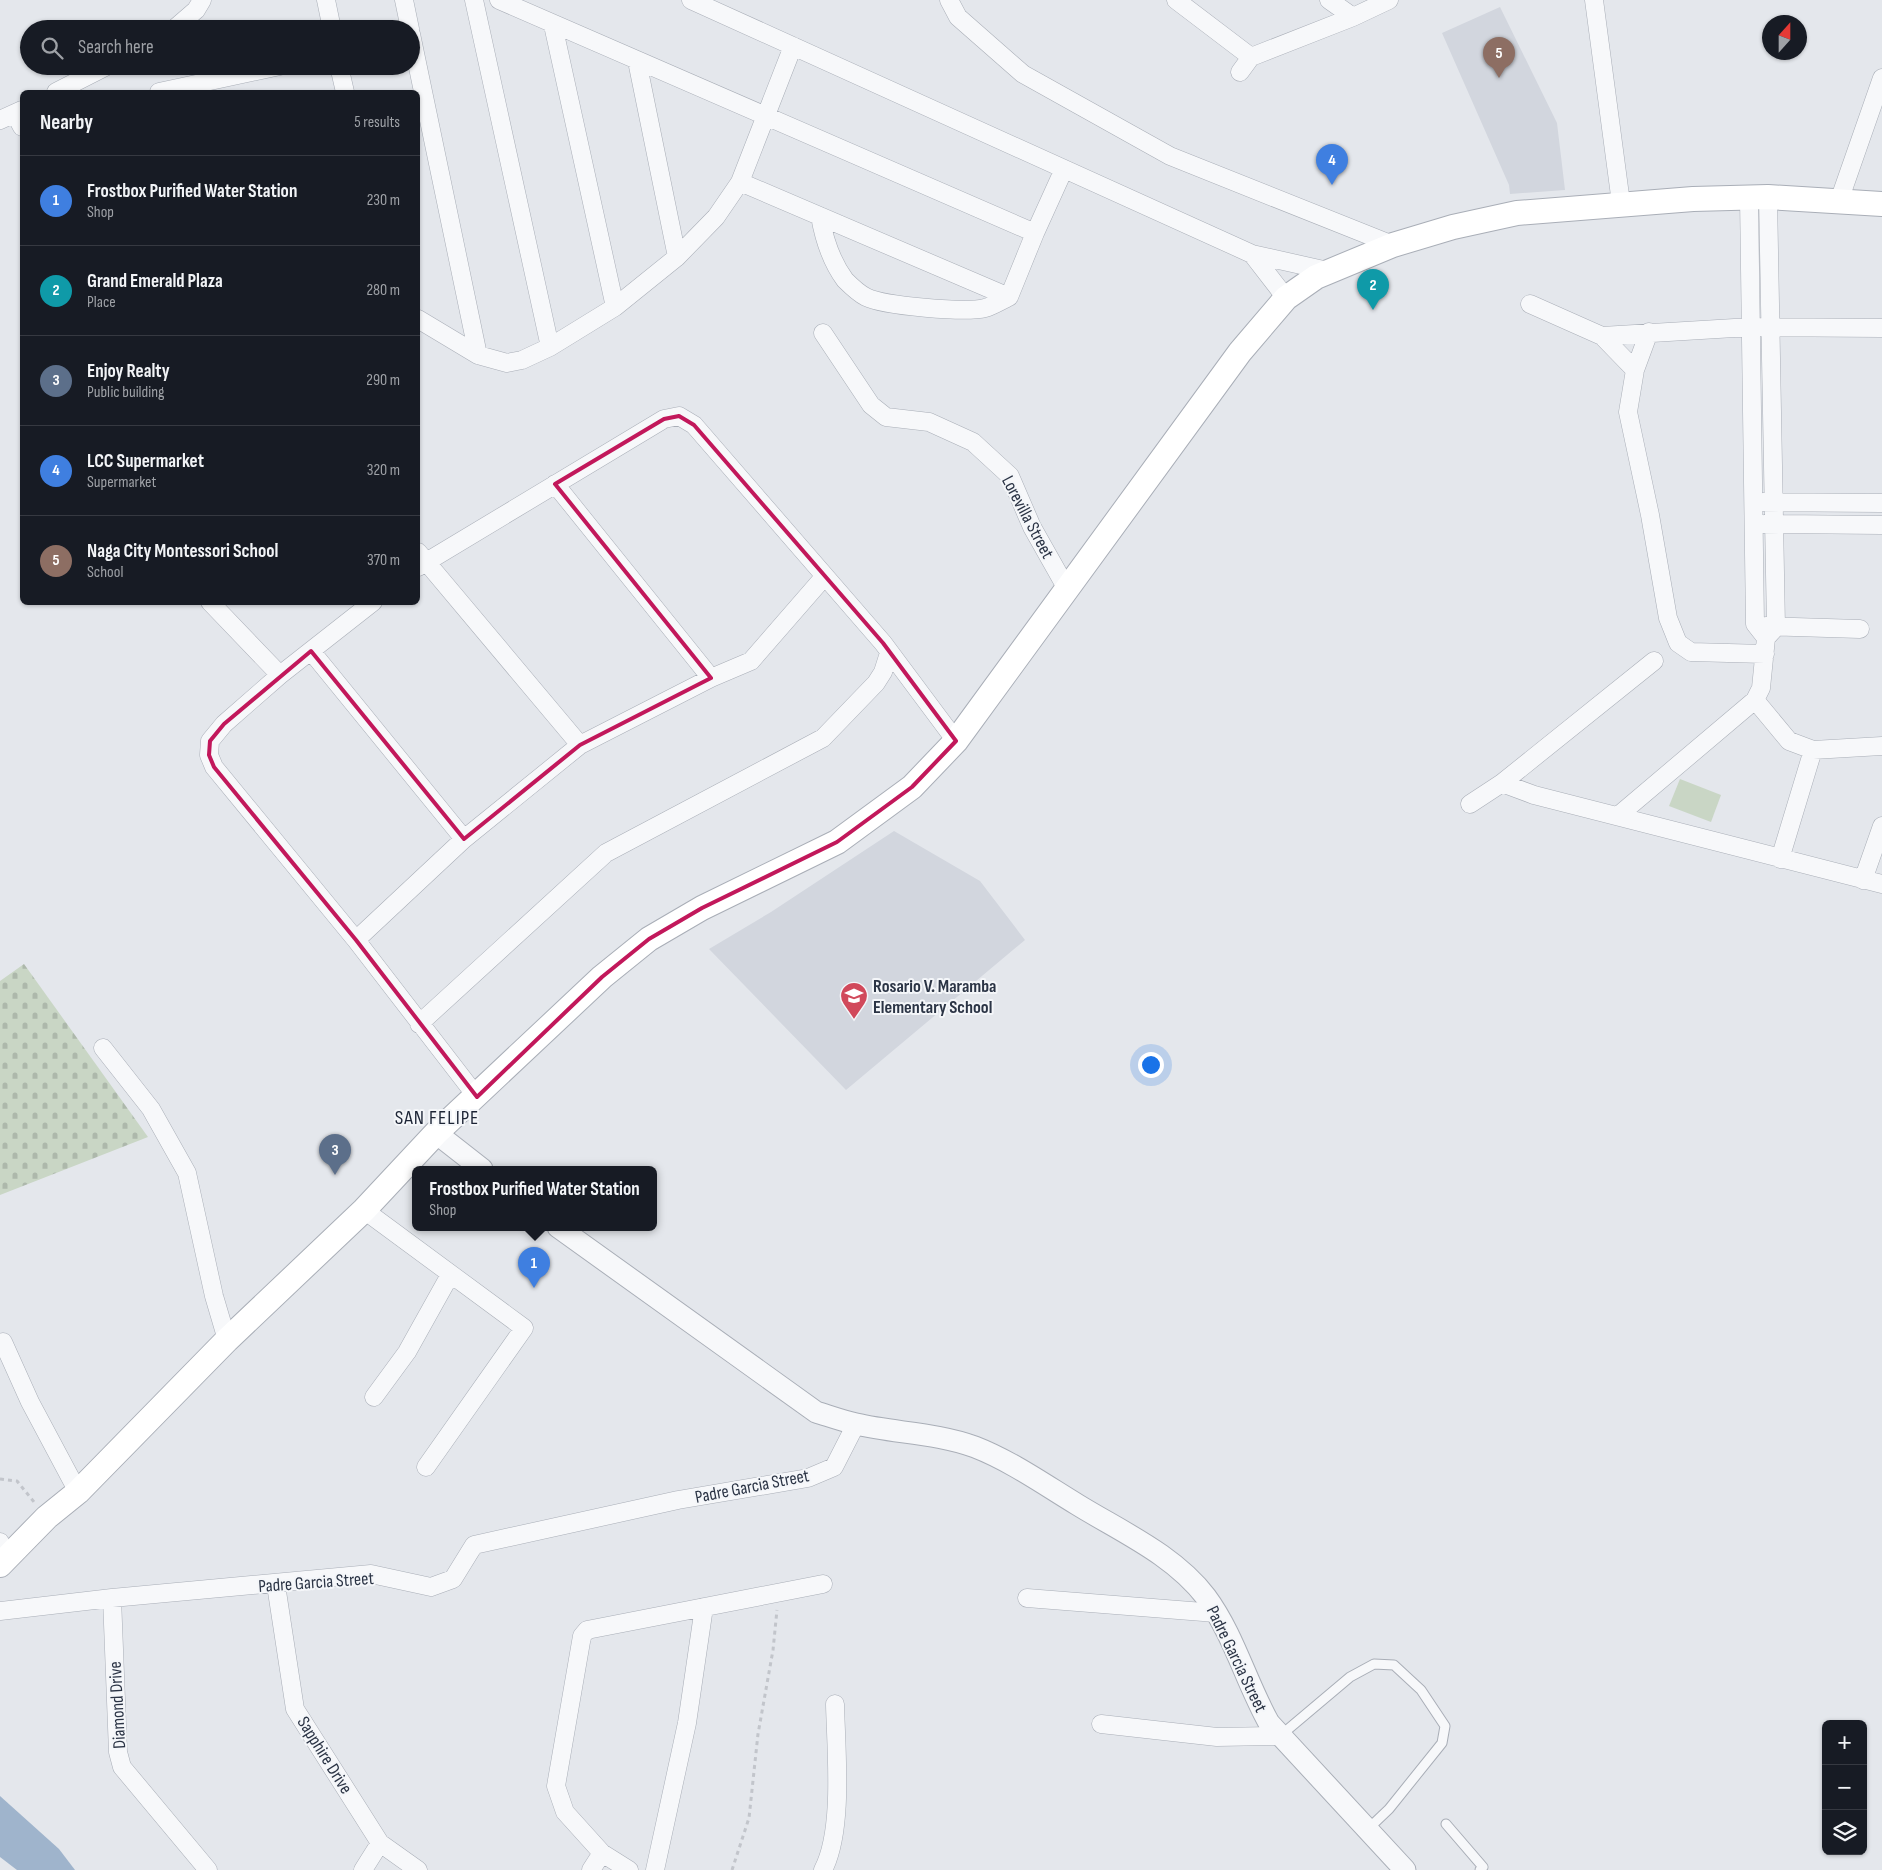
<!DOCTYPE html>
<html lang="en">
<head>
<meta charset="utf-8">
<style>
  body { margin:0; font-family:"Sofia Sans Condensed",sans-serif; background:#20242c; color:#f1f3f6 }
  .controls { position:absolute; right:15px; bottom:15px; display:grid; overflow:hidden; border-radius:8px; box-shadow:0 1px 4px #0004 }
  .controls button { width:45px; height:45px; display:grid; place-items:center; padding:0; border:0; border-bottom:1px solid #363941; background:#171b24; color:#f1f3f6; font:25px sans-serif }
  .compass { position:absolute; left:1762px; top:15px; width:45px; height:45px; border-radius:50%; background:#171b24; box-shadow:0 1px 4px #0004; rotate:21deg }
  .you { position:absolute; left:1150px; top:1064px; width:18px; height:18px; margin:-12px; border:4px solid #fff; border-radius:50%; background:#1a73e8; box-shadow:0 0 0 8px #1a73e833 }
  .badge { display:grid; place-items:center; width:32px; height:32px; border-radius:50%; background:#7c3aed; color:#fff; font-size:16px; font-weight:700 }
  .pin { position:absolute; translate:-50% -41px; filter:drop-shadow(0 1px 2px #0008) }
  .pin::after { content:''; position:absolute; top:26px; width:18px; height:15px; background:inherit; clip-path:polygon(0 0,100% 0,50% 100%) }
  .popup { position:absolute; left:412px; top:1166px; width:245px; height:65px; box-sizing:border-box; display:grid; place-content:center; border-radius:8px; background:#171b24; filter:drop-shadow(0 1px 4px #0005); font-size:16px; white-space:nowrap; color:#9ea1a6 }
  .popup b { font-size:19px; color:#f1f3f6 }
  .popup::after { content:''; position:absolute; left:50%; top:100%; margin-left:-10px; border:10px solid transparent; border-top-color:#171b24 }
  .list { margin:0; padding:0; list-style:none }
  h2 { display:flex; justify-content:space-between; align-items:center; height:65px; margin:0; padding:0 20px; font-size:21px }
  h2 small { font-size:16px; font-weight:400; color:#9ea1a6 }
  .list li { display:grid; grid-template-columns:32px 1fr auto; gap:15px; align-items:center; box-sizing:border-box; height:90px; padding:0 20px; border-top:1px solid #363941 }
  .list b { display:block; font-size:19px; white-space:nowrap }
  .list p { margin:0; font-size:16px; white-space:nowrap; color:#9ea1a6 }
  .list em { font-size:16px; font-style:normal; color:#9ea1a6 }
  .icon { flex:none; width:28px; height:28px; fill:none; stroke:currentColor; stroke-width:2; stroke-linecap:round; stroke-linejoin:round }
  .map { position:relative; flex:none; width:1882px; height:1870px; overflow:hidden }
  .search { position:absolute; background:#171b24; box-shadow:0 1px 4px #0004; left:20px; top:20px; width:400px; height:55px; display:flex; align-items:center; gap:12px; box-sizing:border-box; padding:0 18px; border-radius:28px; color:#9ea1a6; font-size:19px }
  .panel { position:absolute; background:#171b24; box-shadow:0 1px 4px #0004; left:20px; top:90px; width:400px; height:515px; border-radius:8px }
  .map>svg:first-child { display:block }
</style>
</head>
<body>
<div class="map">
<svg width="1882" height="1870" viewBox="0 0 1882 1870">
  <defs>
    <pattern id="cemetery-stones" width="16" height="16" patternUnits="userSpaceOnUse" patternTransform="scale(1.25)"><rect width="16" height="16" fill="#c9d6c5"/><path d="M2 7V4a2 2 0 0 1 4 0v3zM10 15v-3a2 2 0 0 1 4 0v3z" fill="#adb8ab"/></pattern>
  </defs>
  <rect width="100%" height="100%" fill="#e4e7ec"/>
  <!-- built -->
  <path fill="#d2d6de" d="M 1500,7 L 1557,123 L 1565,190 L 1510,194 L 1509,185 L 1442,33 Z
    M 894,831 L 980,881 L 1025,940 L 846,1090 L 709,949 L 771,912 Z"/>
  <!-- cemetery -->
  <path fill="url(#cemetery-stones)" d="M 24,964 L 148,1137 L 0,1195 L 0,981 Z"/>
  <!-- park -->
  <path fill="#c9d6c5" d="M 1680,779 L 1721,795 L 1711,822 L 1669,806 Z"/>
  <!-- water -->
  <path fill="#9fb4cc" d="M 0,1796 L 59,1849 L 75,1870 L 17,1870 L 0,1857 Z"/>
  <g fill="none" stroke-linecap="round" stroke-linejoin="round">
    <defs>
      <path id="service" d="M 1280,1736 L 1350,1677 L 1374,1664 L 1394,1665 L 1421,1690 L 1445,1726 L 1442,1743 L 1389,1809 L 1368,1829
        M 1446,1824 L 1483,1867 L 1480,1870"/>
      <path id="minor" d="M 326,0 L 332,29
        M 404,0 L 410,29
        M 474,0 L 550,347
        M 499,0 L 1035,233
        M 691,0 L 1252,254 L 1328,271
        M 949,0 L 958,17 L 1023,74 L 1170,156 L 1393,245
        M 1176,0 L 1251,57
        M 1329,0 L 1353,17
        M 1594,0 L 1621,203
        M 553,25 L 615,307
        M 174,29 L 196,10 L 202,0
        M 411,34 L 478,355
        M 637,61 L 677,257
        M 339,66 L 345,92
        M 1240,72 L 1251,57 L 1353,17 L 1389,0
        M 56,92 L 107,66
        M 159,92 L 280,66
        M 15,114 L 22,127
        M 0,120 L 22,110
        M 740,182 L 1009,297 L 1035,233 L 1064,169
        M 1749,197 L 1755,624 L 1766,638
        M 1839,201 L 1882,78
        M 820,216 C 824,239 831,261 845,280 C 850,285 860,294 866,297 C 884,306 966,313 985,308 C 993,306 1002,300 1009,297
        M 1252,254 L 1286,298
        M 1530,304 L 1602,336 L 1751,327 L 1882,328
        M 418,319 L 478,355 L 507,363 L 522,360 L 550,347 L 615,307 L 677,257 L 716,217 L 740,182 L 793,46
        M 1649,332 L 1635,370 L 1628,412 L 1650,515 L 1668,618 L 1678,643 L 1691,652 L 1765,654
        M 823,333 L 871,405 L 886,417 L 929,422 L 973,442 L 1010,476 L 1032,527 L 1067,589
        M 1602,336 L 1635,370
        M 555,484 L 711,678
        M 1763,502 L 1882,503
        M 1764,524 L 1882,525
        M 418,552 L 580,745
        M 418,567 L 664,419 L 679,416 L 694,425 L 883,643 L 956,741
        M 210,602 L 280,675
        M 373,602 L 280,675 L 224,724 L 210,741 L 209,755 L 214,767 L 356,940 L 477,1097
        M 1766,626 L 1860,629
        M 311,651 L 464,839
        M 1755,700 L 1789,741 L 1813,750 L 1882,746
        M 1502,783 L 1534,795 L 1882,884
        M 1470,804 L 1502,783 L 1654,661
        M 1619,815 L 1755,700 L 1761,688 L 1766,638 L 1776,627 L 1768,197
        M 1780,859 L 1813,750
        M 1863,880 L 1882,826
        M 356,940 L 464,839 L 580,745 L 711,678 L 751,661 L 824,577
        M 419,1024 L 606,853 L 823,738 L 876,683 L 883,672 L 889,653
        M 103,1048 L 151,1109 L 187,1173 L 214,1296 L 227,1340
        M 364,1210 L 524,1328 L 426,1467
        M 3,1342 L 30,1402 L 78,1492
        M 374,1397 L 407,1352 L 450,1275
        M 0,1542 L 7,1557
        M 276,1585 L 295,1709 L 380,1843 L 418,1870
        M 112,1598 L 118,1752 L 122,1767 L 208,1870
        M 1027,1598 L 1216,1613
        M 0,1611 L 112,1598 L 371,1574 L 431,1587 L 453,1579 L 474,1545 L 678,1500 L 808,1478 L 834,1467 L 856,1424
        M 1101,1724 L 1217,1737 L 1279,1736
        M 363,1870 L 380,1843
        M 591,1870 L 602,1853
        M 629,1870 L 602,1853 L 565,1812 L 556,1786 L 582,1636 L 587,1630 L 823,1584
        M 655,1870 L 687,1723 L 704,1607
        M 823,1870 C 844,1830 836,1750 835,1704"/>
      <path id="tertiary" d="M 436,1133 L 482,1169
        M 558,1227 L 816,1412 C 829,1416 843,1421 856,1424 C 895,1433 937,1433 975,1447 C 1011,1461 1045,1485 1078,1505 C 1122,1532 1174,1555 1206,1597 C 1234,1635 1246,1682 1269,1723 L 1405,1870"/>
      <path id="secondary" d="M 0,1565 L 47,1517 L 78,1492 L 227,1340 L 364,1210 L 436,1133 L 602,977 L 649,939 L 702,908 L 837,842 L 912,787 L 956,741 L 1240,352 L 1286,298 L 1316,277 L 1393,245 L 1453,227 L 1517,213 L 1693,199 L 1768,197 L 1882,204"/>
    </defs>
    <!-- service casing -->
    <use href="#service" stroke="#a9aeb7" stroke-width="11"/>
    <!-- minor casing -->
    <use href="#minor" stroke="#a9aeb7" stroke-width="19"/>
    <!-- tertiary casing -->
    <use href="#tertiary" stroke="#a9aeb7" stroke-width="23"/>
    <!-- secondary casing -->
    <use href="#secondary" stroke="#a9aeb7" stroke-width="26"/>
    <!-- path -->
    <path stroke="#c2c5cb" stroke-width="3" stroke-dasharray="4 4" stroke-linecap="butt" d="M 0,1479 L 17,1481 L 34,1502
      M 732,1870 L 749,1818 L 758,1734 L 773,1650 L 777,1610"/>
    <!-- service -->
    <use href="#service" stroke="#f7f8fa" stroke-width="9"/>
    <!-- minor -->
    <use href="#minor" stroke="#f7f8fa" stroke-width="18"/>
    <!-- tertiary -->
    <use href="#tertiary" stroke="#f7f8fa" stroke-width="21"/>
    <!-- secondary -->
    <use href="#secondary" stroke="#fff" stroke-width="24"/>
  </g>
  <!-- marked area -->
  <path fill="none" stroke="#c2185b" stroke-width="4" stroke-linejoin="round" d="M 679,416 L 694,425 L 883,643 L 956,741 L 912,787 L 837,842 L 702,908 L 649,939 L 602,977 L 477,1097 L 356,940 L 214,767 L 209,755 L 210,741 L 224,724 L 311,651 L 464,839 L 580,745 L 711,678 L 555,484 L 664,419 Z"/>
  <!-- icons -->
  <defs>
    <symbol id="school-pin" viewBox="-11 -11 22 30"><path d="M0 17L-7.5 6A9.5 9.5 0 1 1 7.5 6Z" fill="#d1495b" stroke="#f4f6f9"/><path d="M0-5L7-2L0 1L-7-2ZM-4 1L0 2.5L4 1V4Q0 6-4 4Z" fill="#fff"/></symbol>
  </defs>
  <g fill-rule="evenodd">
    <use href="#school-pin" x="838" y="980" width="32" height="43"/>
  </g>
  <g text-anchor="middle" stroke-width="4" stroke-linejoin="round" paint-order="stroke">
    <!-- street labels -->
    <g font-size="18" fill="#2b3445" stroke="#f4f6f9">
      <text transform="translate(1028 517) rotate(62)" y="6">Lorevilla Street</text>
      <text transform="translate(752 1486) rotate(-11)" y="6">Padre Garcia Street</text>
      <text transform="translate(316 1582) rotate(-4)" y="6">Padre Garcia Street</text>
      <text transform="translate(1237 1659) rotate(64)" y="6">Padre Garcia Street</text>
      <text transform="translate(117 1705) rotate(-93)" y="6">Diamond Drive</text>
      <text transform="translate(325 1755) rotate(58)" y="6">Sapphire Drive</text>
    </g>
    <!-- poi labels -->
    <g font-size="18" font-weight="bold" fill="#2b3445" stroke="#f4f6f9" text-anchor="start">
      <text x="873" y="992">Rosario V. Maramba<tspan x="873" dy="21">Elementary School</tspan></text>
    </g>
    <!-- quarter labels -->
    <g font-size="20" letter-spacing="1" fill="#1d2536" stroke="#f4f6f9">
      <text x="437" y="1124">SAN FELIPE</text>
    </g>
  </g>
</svg>
<div class="controls">
<button>+</button>
<button>−</button>
<button><svg class="icon" aria-label="layers" viewBox="0 0 24 24"><path d="M12 4l9 5-9 5-9-5zM3 14l9 5 9-5"/></svg></button>
</div>
<svg class="compass" viewBox="-18 -18 36 36"><path d="M0-13l5 13h-10z" fill="#e53935"/><path d="M0 13l5-13h-10z" fill="#9ea1a6"/></svg>
<div class="you"></div>
<div class="pin badge" style="left:534px;top:1288px;background:#3f7fe0">1</div>
<div class="popup"><b>Frostbox Purified Water Station</b>Shop</div>
<div class="pin badge" style="left:1373px;top:310px;background:#0f9aa8">2</div>
<div class="pin badge" style="left:335px;top:1175px;background:#5c6f8a">3</div>
<div class="pin badge" style="left:1332px;top:185px;background:#3f7fe0">4</div>
<div class="pin badge" style="left:1499px;top:78px;background:#8d6e63">5</div>
<div class="search"><svg class="icon" aria-label="search" viewBox="0 0 24 24"><circle cx="10" cy="10" r="6"/><path d="M15 15l6 6"/></svg>Search here</div>
<section class="panel">
<h2>Nearby<small>5 results</small></h2>
<ul class="list">
<li><span class="badge" style="background:#3f7fe0">1</span><div><b>Frostbox Purified Water Station</b><p>Shop</p></div><em>230 m</em></li>
<li><span class="badge" style="background:#0f9aa8">2</span><div><b>Grand Emerald Plaza</b><p>Place</p></div><em>280 m</em></li>
<li><span class="badge" style="background:#5c6f8a">3</span><div><b>Enjoy Realty</b><p>Public building</p></div><em>290 m</em></li>
<li><span class="badge" style="background:#3f7fe0">4</span><div><b>LCC Supermarket</b><p>Supermarket</p></div><em>320 m</em></li>
<li><span class="badge" style="background:#8d6e63">5</span><div><b>Naga City Montessori School</b><p>School</p></div><em>370 m</em></li>
</ul>
</section>
</div>
</body>
</html>
